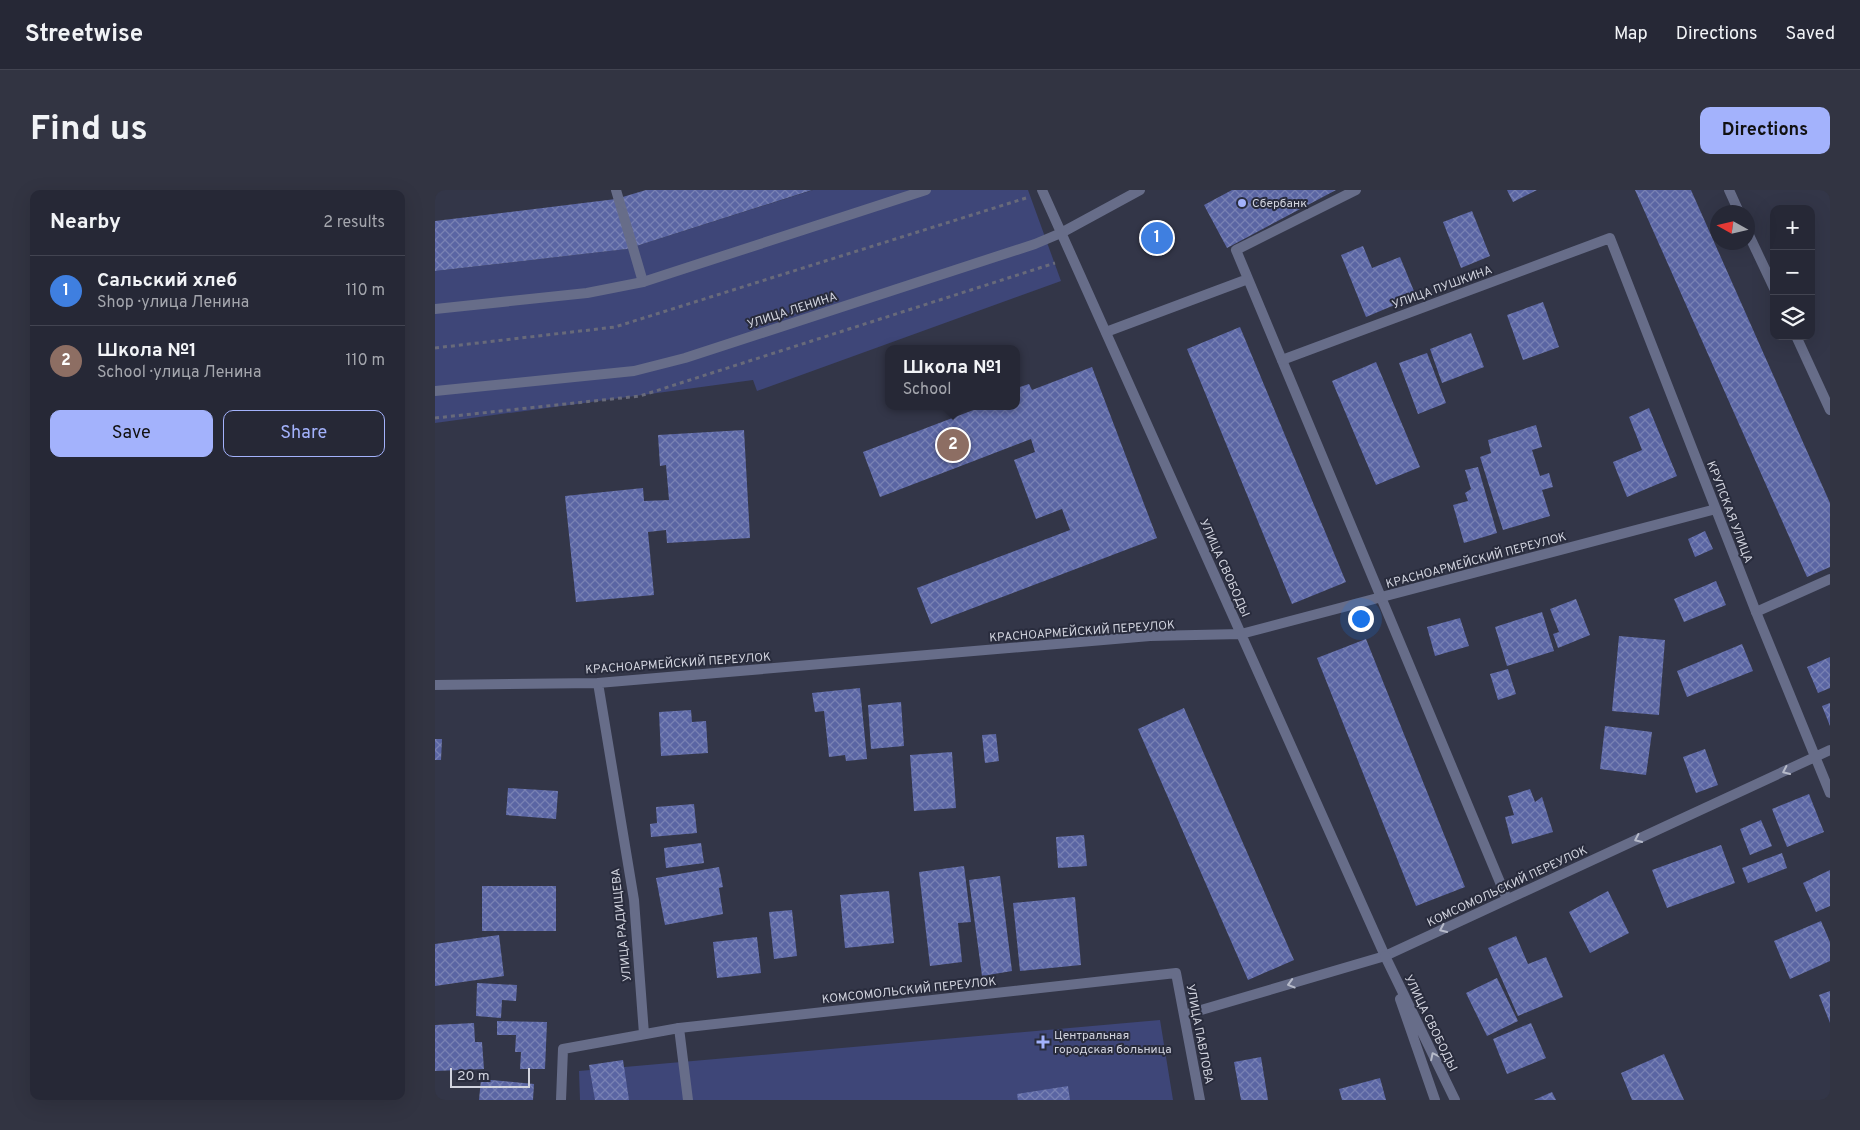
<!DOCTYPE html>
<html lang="en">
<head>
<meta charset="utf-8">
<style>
  body { margin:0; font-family:Overpass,sans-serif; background:#323442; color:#f1f3f6 }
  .controls { position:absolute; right:15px; top:15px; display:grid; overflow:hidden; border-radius:10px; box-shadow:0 5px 20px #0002 }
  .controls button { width:45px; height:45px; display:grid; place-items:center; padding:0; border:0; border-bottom:1px solid #424451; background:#262836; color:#f1f3f6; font:25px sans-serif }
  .compass { position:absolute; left:1275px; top:15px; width:45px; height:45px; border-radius:50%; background:#262836; box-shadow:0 5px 20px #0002; rotate:278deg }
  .scale { position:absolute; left:15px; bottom:12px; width:80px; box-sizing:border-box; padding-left:5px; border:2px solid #d1d3de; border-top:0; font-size:14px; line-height:18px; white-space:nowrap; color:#d1d3de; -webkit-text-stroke:4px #292c3d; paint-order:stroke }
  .you { position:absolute; left:925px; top:428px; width:18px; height:18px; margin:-12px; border:4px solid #fff; border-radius:50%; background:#1a73e8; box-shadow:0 0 0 8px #1a73e833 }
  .badge { display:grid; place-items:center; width:32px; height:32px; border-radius:50%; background:#a3b2fc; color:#fff; font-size:16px; font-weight:700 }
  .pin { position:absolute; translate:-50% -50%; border:2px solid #fff; box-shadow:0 1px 5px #0006 }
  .popup { position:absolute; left:450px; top:155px; width:135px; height:65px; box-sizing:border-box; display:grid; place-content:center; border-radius:10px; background:#262836; filter:drop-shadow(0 1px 4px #0005); font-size:16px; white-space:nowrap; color:#a4a6ad }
  .popup b { font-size:19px; color:#f1f3f6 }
  .popup::after { content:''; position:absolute; left:50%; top:100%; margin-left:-10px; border:10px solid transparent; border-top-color:#262836 }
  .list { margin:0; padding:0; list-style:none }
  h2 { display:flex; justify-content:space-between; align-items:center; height:65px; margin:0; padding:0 20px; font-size:21px }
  h2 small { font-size:16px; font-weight:400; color:#a4a6ad }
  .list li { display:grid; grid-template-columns:32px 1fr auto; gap:15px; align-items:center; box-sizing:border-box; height:70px; padding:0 20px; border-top:1px solid #424451 }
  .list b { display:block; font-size:19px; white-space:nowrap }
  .list p { margin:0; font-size:16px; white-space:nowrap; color:#a4a6ad }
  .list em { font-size:16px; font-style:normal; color:#a4a6ad }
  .actions { display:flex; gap:10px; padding:15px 20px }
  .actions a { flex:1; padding:11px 0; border:1px solid #a3b2fc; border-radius:10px; text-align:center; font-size:18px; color:#a3b2fc }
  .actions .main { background:#a3b2fc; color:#111 }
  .icon { flex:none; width:28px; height:28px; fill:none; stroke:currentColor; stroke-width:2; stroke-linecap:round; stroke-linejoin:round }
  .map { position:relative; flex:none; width:1395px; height:910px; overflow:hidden; border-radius:10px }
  header { display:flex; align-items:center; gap:30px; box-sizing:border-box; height:70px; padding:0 25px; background:#262836; border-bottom:1px solid #424451 }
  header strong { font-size:24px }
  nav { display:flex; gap:28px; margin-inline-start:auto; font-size:18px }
  .intro { display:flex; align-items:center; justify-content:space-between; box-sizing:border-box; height:120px; padding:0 30px }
  h1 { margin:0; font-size:35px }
  .button { padding:12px 22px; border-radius:10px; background:#a3b2fc; color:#111; font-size:18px; font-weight:700 }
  main { display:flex; gap:30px; padding:0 30px }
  aside { flex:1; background:#262836; border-radius:10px; box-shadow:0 5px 20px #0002 }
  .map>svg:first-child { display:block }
</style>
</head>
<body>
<header>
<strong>Streetwise</strong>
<nav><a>Map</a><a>Directions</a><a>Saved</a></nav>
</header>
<div class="intro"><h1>Find us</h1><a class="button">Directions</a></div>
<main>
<aside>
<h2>Nearby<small>2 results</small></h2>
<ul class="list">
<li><span class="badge" style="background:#3f7fe0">1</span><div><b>Сальский хлеб</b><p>Shop · улица Ленина</p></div><em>110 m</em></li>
<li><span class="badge" style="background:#8d6e63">2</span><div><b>Школа №1</b><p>School · улица Ленина</p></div><em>110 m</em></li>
</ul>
<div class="actions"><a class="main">Save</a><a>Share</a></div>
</aside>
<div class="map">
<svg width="1395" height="910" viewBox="0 0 1395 910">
  <defs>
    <pattern id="building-cross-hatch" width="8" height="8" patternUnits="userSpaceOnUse" patternTransform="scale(1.25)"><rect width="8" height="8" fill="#5a65a3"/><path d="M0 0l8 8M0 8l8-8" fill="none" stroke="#7881b3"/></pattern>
  </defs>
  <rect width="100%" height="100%" fill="#333648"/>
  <!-- park -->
  <path fill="#3e4678" d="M 378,0 L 593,0 L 626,91 L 322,201 L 318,190 L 0,233 L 0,81 L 192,59 Z
    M 725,830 L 738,910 L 145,910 L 144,881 Z"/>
  <!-- building -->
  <path fill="url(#building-cross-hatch)" d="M 211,0 L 377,0 L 192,59 L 0,81 L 0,31 L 181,9 Z
    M 797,0 L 901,0 L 792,58 L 769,15 Z
    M 1072,0 L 1102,0 L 1078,12 Z
    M 1200,0 L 1256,0 L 1395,313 L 1395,377 L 1372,387 Z
    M 1037,21 L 1055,66 L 1026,78 L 1008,32 Z
    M 928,56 L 937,78 L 965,67 L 981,106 L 931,127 L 906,65 Z
    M 1108,112 L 1124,157 L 1088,170 L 1072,125 Z
    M 805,137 L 911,392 L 857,414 L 752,159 Z
    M 1036,143 L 1049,177 L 1007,193 L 995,159 Z
    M 992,163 L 1011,213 L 983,224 L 964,173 Z
    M 941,172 L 985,277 L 941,295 L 897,191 Z
    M 657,177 L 722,348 L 496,434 L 482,398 L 635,340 L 627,319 L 601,329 L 579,270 L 600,262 L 596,249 L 445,307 L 428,262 L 549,216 L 582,216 L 582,198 L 594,194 L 597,200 Z
    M 1214,218 L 1242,286 L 1192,307 L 1178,272 L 1207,260 L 1194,227 Z
    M 1101,235 L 1107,257 L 1097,260 L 1105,286 L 1114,283 L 1118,297 L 1107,300 L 1115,326 L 1068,340 L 1045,267 L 1056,263 L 1053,250 Z
    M 309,240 L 315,348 L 232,353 L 231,340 L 213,342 L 219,405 L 141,412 L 130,306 L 208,298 L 209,311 L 234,310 L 231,275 L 225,276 L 223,245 Z
    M 1043,277 L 1062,343 L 1029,353 L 1018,315 L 1033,311 L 1030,303 L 1036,299 L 1030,280 Z
    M 1270,341 L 1278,359 L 1260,367 L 1253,349 Z
    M 1281,391 L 1291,415 L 1249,432 L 1239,409 Z
    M 1141,409 L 1155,445 L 1123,458 L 1118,444 L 1124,442 L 1115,419 Z
    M 1107,422 L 1119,461 L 1072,476 L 1060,437 Z
    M 1025,428 L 1034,456 L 1000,466 L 992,437 Z
    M 1184,446 L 1230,450 L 1224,525 L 1177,521 Z
    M 931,449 L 1030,697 L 981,716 L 882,468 Z
    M 1307,454 L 1318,481 L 1252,507 L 1242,481 Z
    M 1395,467 L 1395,498 L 1383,503 L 1372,477 Z
    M 1073,479 L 1081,504 L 1063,510 L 1055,484 Z
    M 425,498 L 432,569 L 411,571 L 410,565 L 394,567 L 389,521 L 380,522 L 377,503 Z
    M 466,512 L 469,556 L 436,559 L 433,515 Z
    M 1395,513 L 1395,536 L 1387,516 Z
    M 749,518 L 859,770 L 813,790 L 703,539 Z
    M 256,520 L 257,532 L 271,531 L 273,563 L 226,566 L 224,522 Z
    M 1170,536 L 1217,542 L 1211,585 L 1165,579 Z
    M 561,544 L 564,571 L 550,573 L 547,545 Z
    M 0,549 L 7,549 L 6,570 L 0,570 Z
    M 1270,559 L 1283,595 L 1261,603 L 1248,567 Z
    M 517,562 L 521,618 L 479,621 L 475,565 Z
    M 73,598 L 123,601 L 121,629 L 71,625 Z
    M 1095,599 L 1100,612 L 1107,607 L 1118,642 L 1077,654 L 1070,627 L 1079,625 L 1073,606 Z
    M 1374,604 L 1389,642 L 1352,657 L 1337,619 Z
    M 259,614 L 262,643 L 216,647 L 215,634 L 222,633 L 221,617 Z
    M 1326,630 L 1337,656 L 1315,665 L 1305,639 Z
    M 649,645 L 652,676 L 623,678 L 621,647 Z
    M 266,653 L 269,673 L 231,678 L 229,658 Z
    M 1286,655 L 1300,693 L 1232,718 L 1217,680 Z
    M 1347,663 L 1352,678 L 1313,693 L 1307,678 Z
    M 529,676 L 536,732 L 523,733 L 527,772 L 495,776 L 484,682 Z
    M 284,677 L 288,697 L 284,698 L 288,724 L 230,735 L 221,688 Z
    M 1395,680 L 1395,716 L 1381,722 L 1368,693 Z
    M 565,686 L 577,781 L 547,786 L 534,690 Z
    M 47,696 L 121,696 L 121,741 L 47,741 Z
    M 454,701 L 459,753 L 410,758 L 405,705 Z
    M 1173,701 L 1194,743 L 1155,763 L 1134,722 Z
    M 640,707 L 646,775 L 585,781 L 578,713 Z
    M 357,720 L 362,766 L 339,769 L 334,722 Z
    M 1386,731 L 1395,752 L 1395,771 L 1355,789 L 1339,751 Z
    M 64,745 L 69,786 L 0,796 L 0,754 Z
    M 1081,746 L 1093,774 L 1111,767 L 1128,807 L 1083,826 L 1053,758 Z
    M 322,747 L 326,783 L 282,788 L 278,752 Z
    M 1062,788 L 1083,831 L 1052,846 L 1031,803 Z
    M 42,793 L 82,795 L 81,811 L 67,810 L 66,828 L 41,826 Z
    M 1395,801 L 1395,833 L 1384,805 Z
    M 62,831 L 112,832 L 110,879 L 85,879 L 86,862 L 80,862 L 81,845 L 62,845 Z
    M 39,833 L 40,852 L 47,852 L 49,879 L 0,881 L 0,835 Z
    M 1096,833 L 1111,868 L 1072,884 L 1058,849 Z
    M 1229,864 L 1249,910 L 1197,910 L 1186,883 Z
    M 826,867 L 833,910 L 806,910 L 799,872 Z
    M 188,870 L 194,910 L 160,910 L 154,875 Z
    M 945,888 L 951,910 L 907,910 L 904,899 Z
    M 46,889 L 99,894 L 98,910 L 44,910 Z
    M 633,896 L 635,910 L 583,910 L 582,904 Z
    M 1117,902 L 1121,910 L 1099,910 Z"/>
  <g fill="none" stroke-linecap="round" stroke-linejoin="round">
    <!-- path -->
    <path stroke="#686a7a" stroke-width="3" stroke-dasharray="4 4" stroke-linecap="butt" d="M 0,158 L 180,137 L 591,8
      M 0,228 L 205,206 L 620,73"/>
    <!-- service -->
    <path stroke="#676d89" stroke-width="10" d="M 181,0 L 208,92
      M 921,0 L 801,60 L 1072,709
      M 1294,0 L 1304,22
      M 1312,41 L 1339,98
      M 671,142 L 813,89
      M 1361,146 L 1395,220
      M 1321,422 L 1395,389
      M 244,838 L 253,910"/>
    <!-- pedestrian -->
    <path stroke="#676d89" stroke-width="10" d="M 607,0 L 806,444
      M 0,119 L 152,103 L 208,92 L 491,0
      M 0,201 L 199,181 L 250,168 L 600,54 L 626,43 L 705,0"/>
    <!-- minor -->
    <path stroke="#676d89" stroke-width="10" d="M 847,170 L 1175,48 L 1321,422 L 1395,603
      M 806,444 L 950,766
      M 163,493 L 199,710 L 209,844
      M 0,495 L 163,493 L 715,446 L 806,444 L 1281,319
      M 749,825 L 950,766 L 1395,560
      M 126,910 L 128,859 L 244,838 L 741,783 L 765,910"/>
    <!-- tertiary -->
    <path stroke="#676d89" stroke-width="10" d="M 950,766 L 1020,910
      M 965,809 L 1000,910"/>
  </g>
  <!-- one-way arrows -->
  <defs><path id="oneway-chevron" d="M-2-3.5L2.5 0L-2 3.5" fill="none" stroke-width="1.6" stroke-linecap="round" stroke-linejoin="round" transform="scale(1.25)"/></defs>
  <g stroke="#b6bac9">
    <use href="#oneway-chevron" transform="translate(1351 581) rotate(155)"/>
    <use href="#oneway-chevron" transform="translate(1203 649) rotate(155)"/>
    <use href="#oneway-chevron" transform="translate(1008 739) rotate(155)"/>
    <use href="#oneway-chevron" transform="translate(856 794) rotate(164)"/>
    <use href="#oneway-chevron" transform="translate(999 866) rotate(-116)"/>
  </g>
  <!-- markers -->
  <g fill="#a3b2fc" stroke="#292c3d" stroke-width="2">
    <circle cx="807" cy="13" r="5"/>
    <path d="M605.5 844.5h5v5h5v5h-5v5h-5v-5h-5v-5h5z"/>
  </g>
  <g text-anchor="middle" stroke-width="4" stroke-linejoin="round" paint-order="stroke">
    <!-- poi labels -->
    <g font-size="12" fill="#d1d3de" stroke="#292c3d" text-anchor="start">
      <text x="817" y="17">Сбербанк</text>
      <text x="619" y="849">Центральная<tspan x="619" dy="14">городская больница</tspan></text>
    </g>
    <!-- street labels -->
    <g font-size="12" fill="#d1d3de" stroke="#292c3d">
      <text transform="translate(1007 97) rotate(-20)" y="4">УЛИЦА ПУШКИНА</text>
      <text transform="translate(357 120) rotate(-18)" y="4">УЛИЦА ЛЕНИНА</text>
      <text transform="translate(1295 322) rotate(69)" y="4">КРУПСКАЯ УЛИЦА</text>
      <text transform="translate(1041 370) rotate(-15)" y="4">КРАСНОАРМЕЙСКИЙ ПЕРЕУЛОК</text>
      <text transform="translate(790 378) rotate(66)" y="4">УЛИЦА СВОБОДЫ</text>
      <text transform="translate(647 441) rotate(-4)" y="4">КРАСНОАРМЕЙСКИЙ ПЕРЕУЛОК</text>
      <text transform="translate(243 473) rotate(-4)" y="4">КРАСНОАРМЕЙСКИЙ ПЕРЕУЛОК</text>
      <text transform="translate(1072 696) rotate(-25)" y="4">КОМСОМОЛЬСКИЙ ПЕРЕУЛОК</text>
      <text transform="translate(186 735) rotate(-96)" y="4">УЛИЦА РАДИЩЕВА</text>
      <text transform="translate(474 800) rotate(-6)" y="4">КОМСОМОЛЬСКИЙ ПЕРЕУЛОК</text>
      <text transform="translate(996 833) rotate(64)" y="4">УЛИЦА СВОБОДЫ</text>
      <text transform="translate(765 844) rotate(79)" y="4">УЛИЦА ПАВЛОВА</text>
    </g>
  </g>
</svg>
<div class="controls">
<button>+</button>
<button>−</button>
<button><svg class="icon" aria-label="layers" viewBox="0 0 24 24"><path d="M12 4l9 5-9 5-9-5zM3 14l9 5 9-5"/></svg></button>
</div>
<svg class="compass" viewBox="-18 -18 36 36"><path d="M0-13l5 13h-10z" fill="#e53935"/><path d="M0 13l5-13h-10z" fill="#a4a6ad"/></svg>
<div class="scale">20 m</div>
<div class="you"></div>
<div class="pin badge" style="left:722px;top:48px;background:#3f7fe0">1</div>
<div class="pin badge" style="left:518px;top:255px;background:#8d6e63">2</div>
<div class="popup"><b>Школа №1</b>School</div>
</div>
</main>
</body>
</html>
